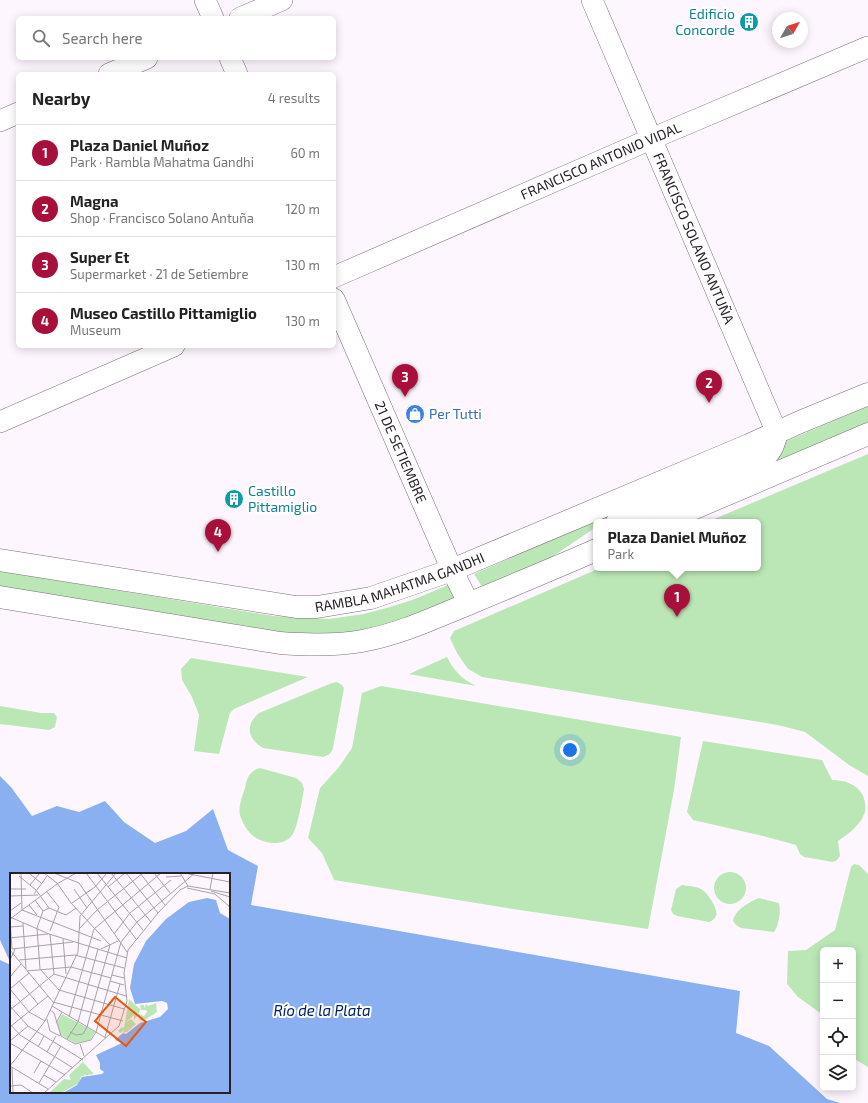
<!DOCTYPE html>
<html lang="en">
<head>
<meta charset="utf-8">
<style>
  body { margin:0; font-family:"Exo 2",sans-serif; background:#f2f2f2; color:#222 }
  .controls { position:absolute; right:12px; bottom:12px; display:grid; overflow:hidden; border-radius:6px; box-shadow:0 2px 10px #0003 }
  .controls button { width:36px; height:36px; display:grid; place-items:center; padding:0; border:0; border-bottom:1px solid #e0e0e0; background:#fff; color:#222; font:20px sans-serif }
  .compass { position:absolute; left:772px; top:12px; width:36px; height:36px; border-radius:50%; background:#fff; box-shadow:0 2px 10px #0003; rotate:51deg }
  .you { position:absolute; left:570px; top:750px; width:14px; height:14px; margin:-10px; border:3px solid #fff; border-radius:50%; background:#1a73e8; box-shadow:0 0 0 6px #1a73e833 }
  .badge { display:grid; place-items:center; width:26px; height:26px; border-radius:50%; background:#a8103b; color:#fff; font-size:13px; font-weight:700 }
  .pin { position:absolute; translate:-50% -33px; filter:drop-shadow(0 1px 2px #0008) }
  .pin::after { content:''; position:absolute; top:21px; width:14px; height:12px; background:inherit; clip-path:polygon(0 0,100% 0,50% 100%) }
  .popup { position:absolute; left:593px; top:519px; width:168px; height:52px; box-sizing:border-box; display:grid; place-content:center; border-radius:6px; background:#fff; filter:drop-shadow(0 1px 3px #0005); font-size:13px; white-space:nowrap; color:#767676 }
  .popup b { font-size:15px; color:#222 }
  .popup::after { content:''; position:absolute; left:50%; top:100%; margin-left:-8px; border:8px solid transparent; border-top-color:#fff }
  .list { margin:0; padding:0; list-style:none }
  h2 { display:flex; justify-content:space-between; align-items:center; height:52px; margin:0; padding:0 16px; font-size:17px }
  h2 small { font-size:13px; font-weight:400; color:#767676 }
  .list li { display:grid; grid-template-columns:26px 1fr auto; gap:12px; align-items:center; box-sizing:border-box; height:56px; padding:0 16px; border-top:1px solid #e0e0e0 }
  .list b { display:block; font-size:15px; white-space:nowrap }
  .list p { margin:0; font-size:13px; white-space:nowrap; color:#767676 }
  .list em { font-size:13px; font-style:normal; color:#767676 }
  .icon { flex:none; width:22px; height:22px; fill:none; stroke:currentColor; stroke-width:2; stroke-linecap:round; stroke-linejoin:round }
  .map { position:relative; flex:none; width:868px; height:1103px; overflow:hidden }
  .search { position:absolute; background:#fff; box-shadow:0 2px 10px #0003; left:16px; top:16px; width:320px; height:44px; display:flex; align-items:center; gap:10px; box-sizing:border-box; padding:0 14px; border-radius:6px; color:#767676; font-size:15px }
  .panel { position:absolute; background:#fff; box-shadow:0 2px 10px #0003; left:16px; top:72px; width:320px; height:276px; border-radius:6px }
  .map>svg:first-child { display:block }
</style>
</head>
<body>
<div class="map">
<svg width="868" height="1103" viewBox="0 0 868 1103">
  <rect width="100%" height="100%" fill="#fef6fe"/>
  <!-- green -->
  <path fill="#bbe7b6" d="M 868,406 L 868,423 L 777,462 L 650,513 L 782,443 Z
    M 868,454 L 868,776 L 849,765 L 805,732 L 782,726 L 760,722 L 482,677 L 468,669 L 457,653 L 450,638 L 454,631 L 600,568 L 758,568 L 758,522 L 707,522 Z
    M 750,460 L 604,522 L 596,522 L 596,527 L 552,557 L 483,588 L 474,574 L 603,518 Z
    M 0,571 L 273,616 L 329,619 L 364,614 L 390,607 L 415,599 L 448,585 L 457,599 L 424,614 L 364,631 L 307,636 L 0,588 Z
    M 447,657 C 454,671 462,679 476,686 L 409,674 Z
    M 191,658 L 308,677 L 234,709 L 230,713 L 219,754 L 194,751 L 199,715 L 192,697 L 182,680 L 181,669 Z
    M 337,682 L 342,685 L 344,688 L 333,748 C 331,754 329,755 323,757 L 263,748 C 247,738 245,725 259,713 L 332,683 Z
    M 381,686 L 681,737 L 674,790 L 648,929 L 507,908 L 334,880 L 322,853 L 308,838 L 320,788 L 339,767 L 352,748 L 362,693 Z
    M 0,706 L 41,713 L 54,713 L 57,717 L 55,727 L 49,730 L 0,724 Z
    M 703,741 L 822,760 L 832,780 C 851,780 868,790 865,812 C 863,816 862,820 859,823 C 853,831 845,836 838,841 L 840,856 L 837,860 L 833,862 L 804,857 L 800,854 L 796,845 L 763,836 L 693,820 L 687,812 Z
    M 260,768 L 296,778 L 302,783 L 304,789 C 302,801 298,825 293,834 C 284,848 261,844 251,834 C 247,830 243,824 241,818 C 237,809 242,797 245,788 C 247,778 249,771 260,768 Z
    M 854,864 L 859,865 L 868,874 L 868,1067 L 853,1058 L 853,950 L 823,950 L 823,1015 L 798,997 L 787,984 L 788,951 L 806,950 L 835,930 L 851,867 Z
    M714 888a16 16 0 1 1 32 0a16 16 0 1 1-32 0Z
    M 682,885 C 687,886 696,886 701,889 C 707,892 719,909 716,916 C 715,919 712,921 709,922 L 677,916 L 673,914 L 671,910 L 676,889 Z
    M 759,898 L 779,903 C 781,911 779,925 774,932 L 741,928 L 736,925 L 733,921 C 735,910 749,902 759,898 Z"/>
  <!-- water -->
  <path fill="#8bb0f1" d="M 0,776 L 11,787 L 32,816 L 57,806 L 79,812 L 105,801 L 124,822 L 155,843 L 186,831 L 213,809 L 228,850 L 258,866 L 251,905 L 740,991 L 736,1033 L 769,1046 L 827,1099 L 840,1103 L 0,1103 L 0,960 L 11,965 L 11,1092 L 229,1092 L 229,874 L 11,874 L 11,964 L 0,940 Z"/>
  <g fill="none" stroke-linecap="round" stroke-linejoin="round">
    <defs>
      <g id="minor">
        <path d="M 205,0 L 213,18"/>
        <path id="s1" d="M 592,0 L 777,433"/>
        <path d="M 240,18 L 282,0"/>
        <path d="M 230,58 L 237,74"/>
        <path d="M 109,74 L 147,58"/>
        <path d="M 0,121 L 18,113"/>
        <path id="s2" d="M 334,277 L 651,139 L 868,47"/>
        <path id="s3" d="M 334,299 L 452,570 L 469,604"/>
        <path d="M 0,422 L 174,346"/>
      </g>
      <g id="major">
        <path d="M 617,522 L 763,459 C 772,451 774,443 777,433"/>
        <path d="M 662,522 L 868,434"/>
        <path id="s4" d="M 0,560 L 296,607 L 317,607 L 371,598 L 452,570 L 749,445 L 800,422 L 868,394"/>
        <path d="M 0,597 L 280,643 C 307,645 335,646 362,641 C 401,634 436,617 473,602 C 514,585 555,568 596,550"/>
      </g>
    </defs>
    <!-- minor casing -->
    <use href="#minor" stroke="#7a6e79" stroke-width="22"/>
    <!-- major casing -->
    <use href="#major" stroke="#7a6e79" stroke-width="23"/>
    <!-- minor -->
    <use href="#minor" stroke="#fff" stroke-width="21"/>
    <!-- major -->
    <use href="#major" stroke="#fff" stroke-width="22"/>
  </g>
  <!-- icons -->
  <defs>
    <symbol id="building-disc" viewBox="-11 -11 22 22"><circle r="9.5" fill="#0f9aa8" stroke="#fff"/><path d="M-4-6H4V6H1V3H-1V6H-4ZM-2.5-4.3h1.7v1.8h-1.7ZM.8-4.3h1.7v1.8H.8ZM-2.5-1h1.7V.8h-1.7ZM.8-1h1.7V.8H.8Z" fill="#fff"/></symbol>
    <symbol id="shop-disc" viewBox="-11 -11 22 22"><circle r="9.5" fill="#3f7fe0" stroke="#fff"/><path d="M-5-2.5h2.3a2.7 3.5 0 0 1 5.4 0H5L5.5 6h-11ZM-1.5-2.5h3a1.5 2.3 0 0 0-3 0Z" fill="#fff"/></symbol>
  </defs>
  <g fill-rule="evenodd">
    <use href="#building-disc" x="738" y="11" width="22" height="22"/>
    <use href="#shop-disc" x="404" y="403" width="22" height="22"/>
    <use href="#building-disc" x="223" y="488" width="22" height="22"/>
  </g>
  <g text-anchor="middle" stroke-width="4" stroke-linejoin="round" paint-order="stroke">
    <!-- culture labels -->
    <g font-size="14" fill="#0d838f" stroke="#fff" text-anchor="end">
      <text x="735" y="19">Edificio<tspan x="735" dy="16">Concorde</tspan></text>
      <text x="248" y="496" text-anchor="start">Castillo<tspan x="248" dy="16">Pittamiglio</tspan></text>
    </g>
    <!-- street labels -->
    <g font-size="14" fill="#272227" stroke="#fff">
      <text dy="5" stroke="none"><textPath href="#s2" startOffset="291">FRANCISCO ANTONIO VIDAL</textPath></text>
      <text dy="5" stroke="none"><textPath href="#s1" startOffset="259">FRANCISCO SOLANO ANTUÑA</textPath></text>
      <text dy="5" stroke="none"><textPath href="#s3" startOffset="167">21 DE SETIEMBRE</textPath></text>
      <text dy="5" stroke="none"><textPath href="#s4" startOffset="407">RAMBLA MAHATMA GANDHI</textPath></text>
    </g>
    <!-- shop labels -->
    <g font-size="14" fill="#366cbe" stroke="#fff" text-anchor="start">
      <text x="429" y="419">Per Tutti</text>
    </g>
    <!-- water labels -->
    <g font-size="15" font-style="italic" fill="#012267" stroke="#fff">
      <text x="322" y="1016">Río de la Plata</text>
    </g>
  </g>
  <!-- overview -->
  <g transform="translate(10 873)">
    <rect width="220" height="220" fill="#fef6fe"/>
    <path d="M 119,126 L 130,136 L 129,141 L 134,143 L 137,139 L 136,137 L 131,137 L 130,132 L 134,132 L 134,135 L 136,131 L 138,133 L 146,130 L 147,139 L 133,148 L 130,147 L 128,142 L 124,147 L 124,142 L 115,150 L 121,146 L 126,151 L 117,159 L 113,160 L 114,156 L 111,160 L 108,158 L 112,154 L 114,155 ZM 52,141 L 85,159 L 80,167 L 65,170 L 51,162 L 47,150 ZM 73,189 L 84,201 L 71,203 L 69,210 L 51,220 L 39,220 L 54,206 L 61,207 L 59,202 Z" fill="#bbe7b6"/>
    <path d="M 197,25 L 206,27 L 210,40 L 220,46 L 220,220 L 53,220 L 67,212 L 72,204 L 92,201 L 94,199 L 90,196 L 90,190 L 86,182 L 112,170 L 105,167 L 113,160 L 116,161 L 130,150 L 150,144 L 158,136 L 157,130 L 152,128 L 125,131 L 120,115 L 124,91 L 136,68 L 156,46 L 179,29 Z" fill="#8bb0f1"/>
    <path fill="none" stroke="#a8a1a8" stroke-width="1" d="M 11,0 L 12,37 L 91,68M 34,0 L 47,10 L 61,30 L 100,72 L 77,154 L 73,161 L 66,162 L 60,159M 44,0 L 69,10 L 117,79M 76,0 L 126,66M 87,0 L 133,57M 101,0 L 141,49M 116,0 L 148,40M 130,0 L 155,32M 144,0 L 161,21M 170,0 L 178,13M 174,0 L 220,9M 20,1 L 31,10M 9,3 L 26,17 L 39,35 L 56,42 L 66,35M 156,4 L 171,3M 20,12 L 30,0M 98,14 L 115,0M 177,15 L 205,21 L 220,34M 0,16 L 16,16M 64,16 L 77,35M 200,16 L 203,0M 201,18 L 220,24M 37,19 L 49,34 L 40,58M 24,21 L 37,3M 0,23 L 28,22M 25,27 L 33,38M 62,30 L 85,14 L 97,0M 19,32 L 27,42M 0,38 L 11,30M 0,44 L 39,61 L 117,85M 13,50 L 16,96M 0,54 L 13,53M 69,56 L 87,37 L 133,0M 40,61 L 44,101M 104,61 L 120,40 L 161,7M 0,65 L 38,61M 53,66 L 56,101M 2,76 L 0,46 L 47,11 L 66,0M 2,76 L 63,69M 91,76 L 108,68M 0,77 L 43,129 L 113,148M 0,87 L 5,76M 9,87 L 65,82 L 114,95M 30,96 L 49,117 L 114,136M 30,96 L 27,55 L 33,38 L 39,35M 17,98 L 61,94 L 101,105M 44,101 L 116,123M 102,102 L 114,105M 0,104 L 11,91M 9,108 L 28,131M 100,108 L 114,112M 0,116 L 19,139 L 35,148M 0,116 L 19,100M 0,133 L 18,153 L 73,187M 42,133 L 96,165M 0,137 L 44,101M 40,137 L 44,140 L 51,163 L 65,171 L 81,167 L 86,159 L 111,69 L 127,49 L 185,0M 59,144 L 84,56 L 151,0M 37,146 L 40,158 L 50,163M 46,150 L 52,139M 0,151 L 10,162 L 63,195M 0,154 L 38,123M 95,164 L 110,111M 57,166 L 68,149 L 88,76M 0,168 L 18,153M 0,170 L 55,202M 70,171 L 74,183M 28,174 L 34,163M 37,179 L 46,163M 0,193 L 35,148 L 68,79 L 70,43 L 106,0M 0,193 L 38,216M 2,194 L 3,220M 24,200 L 31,188M 34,202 L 46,209M 29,210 L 51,173M 0,213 L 11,212 L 23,220M 34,220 L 109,153 L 117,128 L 114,100 L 118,77 L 148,40 L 170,17 L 178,13 L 220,20"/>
    <path fill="#e8590c" fill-opacity="0.15" stroke="#e8590c" stroke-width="2" d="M 105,124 L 136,149 L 116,173 L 85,148 Z"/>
    <rect width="220" height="220" fill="none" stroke="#272227" stroke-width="2"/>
  </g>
</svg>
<div class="controls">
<button>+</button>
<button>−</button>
<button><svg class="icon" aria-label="locate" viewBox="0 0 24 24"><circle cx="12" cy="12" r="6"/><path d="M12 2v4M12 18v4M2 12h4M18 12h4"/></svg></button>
<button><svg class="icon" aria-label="layers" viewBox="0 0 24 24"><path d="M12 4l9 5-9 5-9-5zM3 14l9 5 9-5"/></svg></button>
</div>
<svg class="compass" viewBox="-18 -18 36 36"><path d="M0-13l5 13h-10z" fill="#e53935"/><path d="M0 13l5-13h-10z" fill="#767676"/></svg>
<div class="you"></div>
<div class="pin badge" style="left:677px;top:617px">1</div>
<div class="popup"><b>Plaza Daniel Muñoz</b>Park</div>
<div class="pin badge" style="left:709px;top:403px">2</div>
<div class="pin badge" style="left:405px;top:397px">3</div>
<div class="pin badge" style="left:218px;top:552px">4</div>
<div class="search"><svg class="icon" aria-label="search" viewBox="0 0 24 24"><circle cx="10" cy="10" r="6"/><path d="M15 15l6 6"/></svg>Search here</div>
<section class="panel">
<h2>Nearby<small>4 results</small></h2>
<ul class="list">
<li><span class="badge">1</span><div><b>Plaza Daniel Muñoz</b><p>Park · Rambla Mahatma Gandhi</p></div><em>60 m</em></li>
<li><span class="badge">2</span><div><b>Magna</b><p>Shop · Francisco Solano Antuña</p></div><em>120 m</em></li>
<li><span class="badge">3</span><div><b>Super Et</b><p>Supermarket · 21 de Setiembre</p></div><em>130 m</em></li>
<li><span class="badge">4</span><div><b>Museo Castillo Pittamiglio</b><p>Museum</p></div><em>130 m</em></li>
</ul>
</section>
</div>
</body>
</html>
